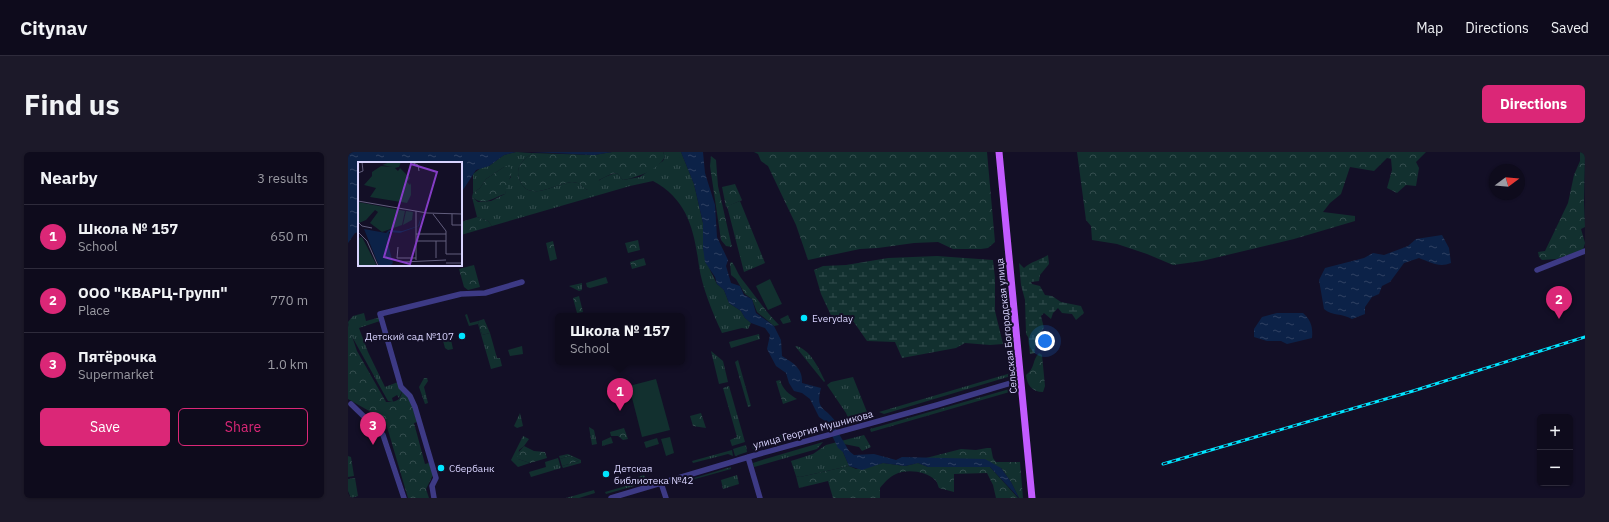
<!DOCTYPE html>
<html lang="en">
<head>
<meta charset="utf-8">
<style>
  body { margin:0; font-family:"IBM Plex Sans",sans-serif; background:#1c1929; color:#f1f3f6 }
  .controls { position:absolute; right:12px; bottom:12px; display:grid; overflow:hidden; border-radius:6px; box-shadow:0 1px 3px #0004 }
  .controls button { width:36px; height:36px; display:grid; place-items:center; padding:0; border:0; border-bottom:1px solid #2e2b3b; background:#0e0b1c; color:#f1f3f6; font:20px sans-serif }
  .compass { position:absolute; left:1141px; top:12px; width:36px; height:36px; border-radius:50%; background:#0e0b1c; box-shadow:0 1px 3px #0004; rotate:74deg }
  .you { position:absolute; left:697px; top:189px; width:14px; height:14px; margin:-10px; border:3px solid #fff; border-radius:50%; background:#1a73e8; box-shadow:0 0 0 6px #1a73e833 }
  .badge { display:grid; place-items:center; width:26px; height:26px; border-radius:50%; background:#db2777; color:#fff; font-size:13px; font-weight:700 }
  .pin { position:absolute; translate:-50% -33px; filter:drop-shadow(0 1px 2px #0008) }
  .pin::after { content:''; position:absolute; top:21px; width:14px; height:12px; background:inherit; clip-path:polygon(0 0,100% 0,50% 100%) }
  .popup { position:absolute; left:207px; top:161px; width:130px; height:52px; box-sizing:border-box; display:grid; place-content:center; border-radius:6px; background:#0e0b1c; filter:drop-shadow(0 1px 3px #0005); font-size:13px; white-space:nowrap; color:#9b9ba3 }
  .popup b { font-size:15px; color:#f1f3f6 }
  .popup::after { content:''; position:absolute; left:50%; top:100%; margin-left:-8px; border:8px solid transparent; border-top-color:#0e0b1c }
  .list { margin:0; padding:0; list-style:none }
  h2 { display:flex; justify-content:space-between; align-items:center; height:52px; margin:0; padding:0 16px; font-size:17px }
  h2 small { font-size:13px; font-weight:400; color:#9b9ba3 }
  .list li { display:grid; grid-template-columns:26px 1fr auto; gap:12px; align-items:center; box-sizing:border-box; height:64px; padding:0 16px; border-top:1px solid #2e2b3b }
  .list b { display:block; font-size:15px; white-space:nowrap }
  .list p { margin:0; font-size:13px; white-space:nowrap; color:#9b9ba3 }
  .list em { font-size:13px; font-style:normal; color:#9b9ba3 }
  .actions { display:flex; gap:8px; padding:12px 16px }
  .actions a { flex:1; padding:9px 0; border:1px solid #db2777; border-radius:6px; text-align:center; font-size:14px; color:#db2777 }
  .actions .main { background:#db2777; color:#fff }
  .map { position:relative; flex:none; width:1237px; height:346px; overflow:hidden; border-radius:6px }
  header { display:flex; align-items:center; gap:24px; box-sizing:border-box; height:56px; padding:0 20px; background:#0e0b1c; border-bottom:1px solid #2e2b3b }
  header strong { font-size:19px }
  nav { display:flex; gap:22px; margin-inline-start:auto; font-size:14px }
  .intro { display:flex; align-items:center; justify-content:space-between; box-sizing:border-box; height:96px; padding:0 24px }
  h1 { margin:0; font-size:28px }
  .button { padding:10px 18px; border-radius:6px; background:#db2777; color:#fff; font-size:14px; font-weight:700 }
  main { display:flex; gap:24px; padding:0 24px }
  aside { flex:1; background:#0e0b1c; border-radius:6px; box-shadow:0 1px 3px #0004 }
  .map>svg:first-child { display:block }
</style>
</head>
<body>
<header>
<strong>Citynav</strong>
<nav><a>Map</a><a>Directions</a><a>Saved</a></nav>
</header>
<div class="intro"><h1>Find us</h1><a class="button">Directions</a></div>
<main>
<aside>
<h2>Nearby<small>3 results</small></h2>
<ul class="list">
<li><span class="badge">1</span><div><b>Школа № 157</b><p>School</p></div><em>650 m</em></li>
<li><span class="badge">2</span><div><b>ООО &quot;КВАРЦ-Групп&quot;</b><p>Place</p></div><em>770 m</em></li>
<li><span class="badge">3</span><div><b>Пятёрочка</b><p>Supermarket</p></div><em>1.0 km</em></li>
</ul>
<div class="actions"><a class="main">Save</a><a>Share</a></div>
</aside>
<div class="map">
<svg width="1237" height="346" viewBox="0 0 1237 346">
  <defs>
    <pattern id="grass-tufts" width="24" height="20" patternUnits="userSpaceOnUse"><rect width="24" height="20" fill="#12302f"/><path d="M3 7l-1-3M5 7V3M7 7l1-3M15 17l-1-3M17 17v-4M19 17l1-3" fill="none" stroke="#344d4e"/></pattern>
    <pattern id="forest-crowns" width="20" height="18" patternUnits="userSpaceOnUse"><rect width="20" height="18" fill="#12302f"/><path d="M2 6a3 3 0 1 1 6 0M12 15a3 3 0 1 1 6 0" fill="none" stroke="#344d4e"/></pattern>
    <pattern id="wetland-marsh" width="20" height="14" patternUnits="userSpaceOnUse"><rect width="20" height="14" fill="#12302f"/><path d="M1 5h8M5 5V1M11 12h8M15 12V8" fill="none" stroke="#344d4e"/></pattern>
    <pattern id="water-ripples" width="26" height="14" patternUnits="userSpaceOnUse"><rect width="26" height="14" fill="#0c2248"/><path d="M2 4q2-2 4 0t4 0M15 11q2-2 4 0t4 0" fill="none" stroke="#2f4163"/></pattern>
  </defs>
  <rect width="100%" height="100%" fill="#130f26"/>
  <!-- grass -->
  <path fill="url(#grass-tufts)" d="M 168,0 L 184,1 C 176,8 167,14 171,26 C 179,52 205,32 224,30 L 230,31 L 239,38 C 248,30 257,23 269,21 L 275,28 L 292,25 L 315,9 L 317,5 L 315,0 L 333,0 L 346,32 L 355,71 L 355,96 L 362,118 L 369,132 L 376,138 L 381,151 L 393,159 L 397,166 L 403,171 L 400,177 L 394,176 L 374,181 C 365,162 354,135 351,114 C 346,78 340,48 305,29 L 282,34 L 144,74 L 140,69 L 129,65 L 124,45 L 130,50 L 143,49 L 157,42 L 159,30 L 163,25 L 156,15 L 138,27 L 132,36 L 125,41 L 125,22 L 134,15 L 141,14 L 156,3 Z
    M 392,49 L 417,111 L 396,120 L 379,54 Z
    M 258,125 L 260,131 L 242,136 L 239,135 L 238,131 Z
    M 234,131 L 234,138 L 231,139 L 221,134 Z
    M 16,161 L 18,169 L 33,165 L 32,169 L 11,176 L 20,200 L 37,235 L 50,230 L 54,239 L 51,246 L 49,243 L 44,246 L 45,250 L 40,249 L 2,181 L 0,170 L 5,164 Z
    M 119,162 L 122,171 L 130,169 L 134,183 L 142,181 L 149,206 L 152,206 L 154,214 L 143,217 L 130,172 L 121,174 L 117,163 Z
    M 411,182 L 412,187 L 383,196 L 381,190 Z
    M 96,184 L 98,190 L 103,188 L 105,197 L 100,198 L 97,196 L 94,185 Z
    M 174,194 L 175,202 L 162,204 L 160,198 Z
    M 447,194 C 462,196 471,217 477,229 L 476,230 Z
    M 363,199 L 375,209 L 380,230 L 371,232 Z
    M 390,208 L 403,254 L 400,255 L 387,210 Z
    M 663,221 L 663,224 L 536,262 L 531,260 Z
    M 505,225 L 519,260 L 515,264 L 501,268 L 498,261 L 479,233 L 483,230 Z
    M 76,226 L 79,226 L 80,229 L 76,235 L 80,251 L 77,252 L 71,235 Z
    M 381,234 L 397,290 L 384,294 L 382,288 L 389,285 L 375,236 Z
    M 665,236 L 665,239 L 523,280 L 522,277 Z
    M 172,261 L 175,274 L 169,276 L 166,274 Z
    M 241,275 L 246,278 L 249,292 L 244,293 Z
    M 462,275 L 461,283 L 405,297 L 404,291 Z
    M 516,283 L 523,295 L 514,299 L 511,295 L 496,292 L 495,300 L 501,314 L 452,325 L 448,324 L 443,309 L 465,302 L 478,293 Z
    M 175,284 L 181,287 L 176,294 L 171,298 L 170,307 L 182,311 L 170,315 L 163,308 Z
    M 263,285 L 265,291 L 254,294 L 254,289 Z
    M 475,290 L 469,297 L 406,315 L 405,311 L 411,309 Z
    M 398,293 L 399,300 L 387,304 L 385,297 Z
    M 384,298 L 385,304 L 380,302 L 345,311 L 344,309 Z
    M 220,302 L 233,308 L 233,311 L 215,316 L 214,314 L 231,309 L 221,304 L 212,307 L 211,304 Z
    M 210,306 L 213,316 L 183,325 L 181,320 L 198,315 L 197,310 Z
    M 383,315 L 383,317 L 329,332 L 329,331 Z
    M 296,323 L 300,330 L 258,342 L 257,340 L 288,331 L 287,326 Z
    M 389,323 L 391,332 L 375,337 L 373,328 Z
    M 7,326 L 10,344 L 3,346 L 0,339 L 0,327 Z
    M 246,338 L 247,341 L 231,346 L 218,346 Z"/>
  <!-- forest -->
  <path fill="url(#forest-crowns)" d="M 264,0 L 315,0 L 317,5 C 308,19 291,25 275,28 L 269,21 L 263,22 L 251,28 L 250,34 L 239,38 L 230,31 L 224,30 C 205,32 179,52 171,26 C 167,14 176,8 184,1 L 246,3 Z
    M 406,0 L 639,0 L 647,90 L 640,96 L 633,97 L 605,97 L 590,90 L 566,91 L 530,96 L 512,97 L 460,108 L 448,73 L 420,14 L 413,9 L 410,2 Z
    M 729,0 L 1078,0 L 1068,10 L 1071,16 L 1068,34 L 1058,33 L 1049,41 L 1039,36 L 1044,18 L 1043,7 L 1039,6 L 1026,19 L 1002,15 L 993,42 L 982,51 L 975,60 L 1007,64 L 1007,69 L 946,87 L 854,109 L 825,113 L 799,102 L 769,92 L 744,88 L 743,74 L 738,68 Z
    M 1232,0 L 1237,0 L 1236,50 L 1237,75 L 1233,77 L 1237,91 L 1235,98 L 1209,107 L 1194,108 L 1191,105 L 1190,100 L 1197,99 L 1220,51 L 1226,23 L 1232,9 Z
    M 363,4 L 368,8 L 370,34 L 384,95 L 378,94 L 373,88 L 362,14 Z
    M 156,15 L 162,15 L 164,19 L 157,42 C 144,46 136,55 124,45 L 125,41 L 132,36 L 138,27 Z
    M 387,32 L 394,48 L 378,55 L 374,35 Z
    M 129,65 L 140,69 L 144,74 L 113,83 L 113,70 Z
    M 290,88 L 292,98 L 280,101 L 277,91 Z
    M 205,89 L 209,107 L 202,109 L 198,91 Z
    M 296,106 L 298,113 L 284,117 L 282,110 Z
    M 384,110 C 388,115 389,121 393,126 C 406,142 417,159 431,173 L 426,174 L 409,160 L 404,147 L 397,142 L 388,127 L 383,123 L 382,111 Z
    M 126,113 L 132,135 L 120,138 L 116,135 L 111,117 Z
    M 231,144 L 235,160 L 229,161 L 225,146 Z
    M 440,163 L 443,170 L 435,172 L 432,167 Z
    M 136,167 L 142,181 L 134,183 L 130,169 Z
    M 0,172 L 9,199 L 38,250 C 47,250 53,249 54,239 L 62,247 L 69,270 L 66,271 L 77,312 L 81,311 L 85,323 L 78,337 L 81,346 L 60,346 L 37,268 L 0,247 Z
    M 691,201 L 694,203 L 697,234 L 695,240 C 684,240 679,233 678,223 C 687,217 684,208 691,201 Z
    M 432,228 C 435,238 441,242 449,247 L 435,252 L 428,229 Z
    M 353,261 L 358,276 L 345,274 L 342,264 Z
    M 276,276 L 280,287 L 275,288 L 270,284 L 263,284 L 262,280 Z
    M 176,294 L 186,299 L 197,300 L 199,306 L 182,311 L 170,307 L 169,302 Z
    M 639,296 L 643,296 L 645,306 L 648,310 L 672,310 L 675,346 L 671,346 L 663,330 L 653,316 L 578,306 L 613,297 L 628,298 Z
    M 0,304 L 3,305 L 6,324 L 0,325 Z
    M 221,304 L 231,309 L 214,314 L 212,307 Z
    M 535,311 L 557,314 L 570,311 L 580,315 L 642,315 L 670,346 L 648,346 L 645,333 L 639,321 L 606,322 L 606,340 L 591,336 C 590,334 589,329 587,328 C 579,319 558,317 548,322 C 541,325 536,331 532,336 L 532,346 L 485,346 L 480,329 L 451,336 L 448,324 L 452,325 L 501,314 L 508,317 Z"/>
  <!-- wetland -->
  <path fill="url(#wetland-marsh)" d="M 700,103 L 701,112 L 692,123 L 691,129 L 683,130 L 684,132 L 692,134 L 697,143 L 704,144 L 713,150 L 733,154 L 736,161 L 728,168 L 724,162 L 714,161 L 710,156 L 705,161 L 703,167 L 696,161 L 693,164 L 696,176 L 688,186 L 687,201 L 682,202 L 680,185 L 678,182 L 677,148 L 673,133 L 671,111 L 676,116 C 682,110 692,108 700,103 Z
    M 589,104 L 645,108 L 647,126 L 647,159 L 655,192 L 642,193 L 617,191 L 608,196 L 554,206 L 547,190 L 519,189 L 503,166 L 487,172 L 473,142 L 466,118 L 475,114 L 498,113 L 540,106 Z"/>
  <!-- garden -->
  <path fill="#12302f" d="M 422,127 L 434,152 L 420,158 L 408,134 Z
    M 308,227 L 322,278 L 294,285 L 281,234 Z
    M 322,285 L 326,301 L 318,304 L 313,287 Z
    M 309,286 L 311,292 L 298,296 L 296,290 Z"/>
  <!-- water -->
  <path fill="url(#water-ripples)" d="M 0,0 L 168,0 L 156,3 L 141,14 L 128,18 L 113,41 L 113,11 L 11,11 L 11,80 L 7,81 L 0,91 Z
    M 183,0 L 264,0 L 246,3 Z
    M 333,0 L 355,0 L 357,21 L 367,53 L 369,85 L 380,108 L 378,114 L 383,131 L 392,134 L 396,143 L 404,147 L 408,161 L 426,174 L 433,188 L 434,204 C 445,211 455,216 454,231 L 473,236 C 467,259 477,254 488,270 L 487,275 L 501,299 L 506,303 L 526,302 L 548,308 L 554,305 L 637,307 L 653,316 L 663,330 L 671,346 L 642,315 L 580,315 L 570,311 L 557,314 L 535,311 L 514,318 L 501,314 L 495,300 L 490,296 L 477,269 L 471,265 L 462,247 L 454,241 L 446,239 L 441,231 L 438,221 L 428,214 L 419,197 L 422,183 L 417,176 L 403,171 L 397,166 L 393,159 L 381,151 L 376,138 L 369,132 L 367,125 L 357,110 L 355,96 L 355,71 L 346,32 Z
    M 1094,83 L 1101,96 L 1103,111 C 1091,116 1082,110 1071,106 L 1056,111 L 1042,130 L 1034,134 L 1031,142 L 1024,145 L 1017,155 L 1017,162 L 1004,167 C 994,161 984,164 976,157 L 971,128 L 977,116 L 1016,106 L 1025,101 L 1036,103 L 1060,94 L 1068,87 Z
    M 929,161 L 955,161 C 963,168 965,175 964,186 L 939,192 L 933,189 L 919,189 L 906,185 L 906,177 L 914,165 Z"/>
  <g fill="none" stroke-linecap="round" stroke-linejoin="round">
    <!-- minor -->
    <path stroke="#3d3a85" stroke-width="5.5" d="M 1189,118 L 1237,99
      M 3,252 L 35,283 L 56,346
      M 400,305 L 412,346
      M 313,331 L 318,346
      M 86,346 L 84,334 L 88,326 L 67,255 L 62,244 L 53,235 L 32,162 L 113,142 L 137,141 L 174,130
      M 263,346 L 404,304 L 589,253 L 673,228"/>
    <!-- major -->
    <path stroke="#c25bff" stroke-width="7" d="M 651,0 L 684,346"/>
    <defs>
      <path id="rail" d="M 815,312 L 1065,239 L 1237,185"/>
    </defs>
    <!-- rail casing -->
    <use href="#rail" stroke="#00e5ff" stroke-width="3"/>
    <!-- rail -->
    <use href="#rail" stroke="#130f26" stroke-width="1.5" stroke-dasharray="4.5" stroke-linecap="butt"/>
  </g>
  <!-- markers -->
  <g fill="#00e5ff" stroke="#130f26" stroke-width="1.5">
    <circle cx="456" cy="166" r="4"/>
    <circle cx="114" cy="184" r="4"/>
    <circle cx="93" cy="316" r="4"/>
    <circle cx="258" cy="322" r="4"/>
  </g>
  <g text-anchor="middle" stroke-width="4" stroke-linejoin="round" paint-order="stroke">
    <!-- poi labels -->
    <g font-size="10" fill="#d9d4ff" stroke="#130f26" text-anchor="start">
      <text x="464" y="170">Everyday</text>
      <text x="106" y="188" text-anchor="end">Детский сад №107</text>
      <text x="101" y="320">Сбербанк</text>
      <text x="266" y="320">Детская<tspan x="266" dy="12">библиотека №42</tspan></text>
    </g>
    <!-- street labels -->
    <g font-size="10" fill="#d9d4ff" stroke="#130f26">
      <text transform="translate(658 174) rotate(-96)" y="4">Сельская Богородская улица</text>
      <text transform="translate(465 277) rotate(-15)" y="4">улица Георгия Мушникова</text>
    </g>
  </g>
  <!-- overview -->
  <g transform="translate(10 10)">
    <rect width="104" height="104" fill="#130f26"/>
    <path d="M 32,0 L 43,0 L 41,5 L 37,6 L 40,9 L 42,6 L 52,16 L 49,20 L 52,23 L 53,21 L 53,33 L 49,41 L 12,35 L 18,26 L 6,23 L 14,14 L 14,10 L 23,4 L 34,5 L 24,3 ZM 0,40 L 47,49 L 44,63 L 24,70 L 12,61 L 20,50 L 17,48 L 8,58 L 1,61 ZM 4,75 L 18,102 L 17,104 L 0,104 L 0,76 Z" fill="#12302f"/>
    <path d="M 48,49 L 55,50 L 54,58 L 45,63 Z" fill="#12302f"/>
    <path d="M 67,52 L 64,54 L 61,64 L 42,71 L 31,70 L 30,82 L 35,101 L 32,104 L 21,104 L 6,67 L 28,71 L 31,68 L 44,69 L 60,64 L 63,54 Z" fill="#0c2248"/>
    <path fill="none" stroke="#625e7d" stroke-width="1" d="M 53,0 L 60,3 L 61,9M 0,11 L 5,9 L 4,0M 0,39 L 69,51 L 104,52M 58,49 L 58,98M 75,52 L 88,69 L 88,92 L 104,92M 94,52 L 94,63 L 104,63M 0,60 L 4,64 L 14,66M 0,70 L 9,79 L 20,104M 58,72 L 88,72M 58,79 L 88,79M 78,79 L 78,96M 40,85 L 39,96 L 58,96M 45,100 L 88,98M 88,101 L 104,101"/>
    <path fill="#843dc5" fill-opacity="0.15" stroke="#843dc5" stroke-width="2" d="M 53,2 L 79,10 L 52,102 L 26,95 Z"/>
    <rect width="104" height="104" fill="none" stroke="#d9d4ff" stroke-width="2"/>
  </g>
</svg>
<div class="controls">
<button>+</button>
<button>−</button>
</div>
<svg class="compass" viewBox="-18 -18 36 36"><path d="M0-13l5 13h-10z" fill="#e53935"/><path d="M0 13l5-13h-10z" fill="#9b9ba3"/></svg>
<div class="you"></div>
<div class="pin badge" style="left:272px;top:259px">1</div>
<div class="popup"><b>Школа № 157</b>School</div>
<div class="pin badge" style="left:1211px;top:167px">2</div>
<div class="pin badge" style="left:25px;top:293px">3</div>
</div>
</main>
</body>
</html>
